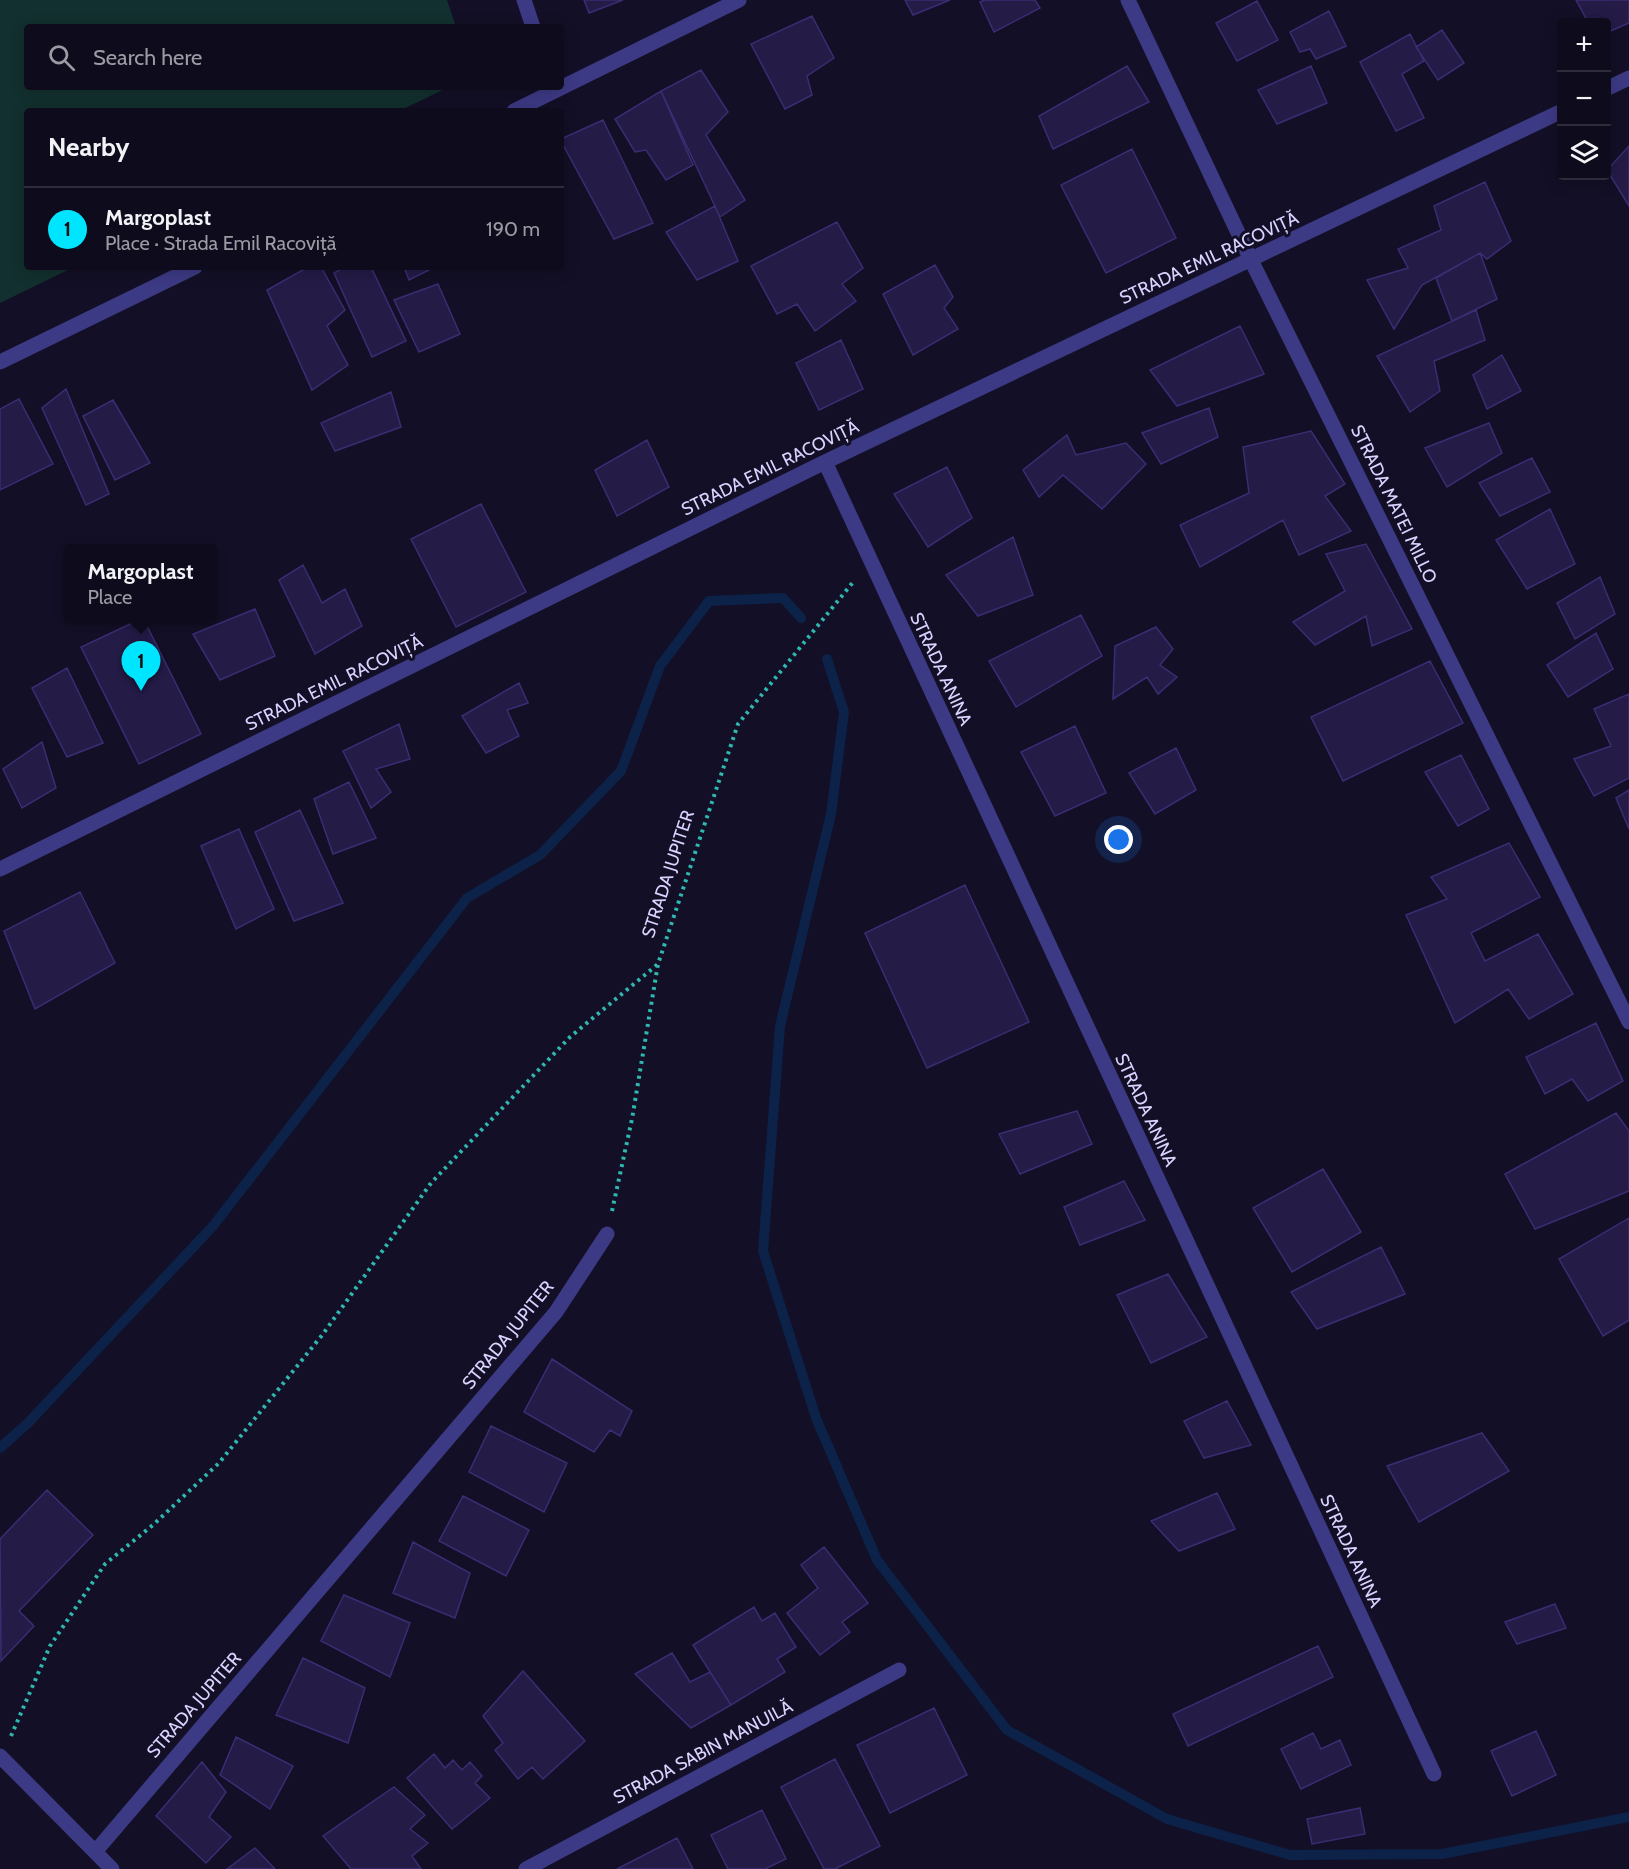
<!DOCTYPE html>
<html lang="en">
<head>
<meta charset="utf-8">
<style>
  body { margin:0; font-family:Cabin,sans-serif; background:#1c1929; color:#f1f3f6 }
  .controls { position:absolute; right:18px; top:18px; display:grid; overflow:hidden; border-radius:6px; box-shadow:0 3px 15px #0003 }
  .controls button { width:54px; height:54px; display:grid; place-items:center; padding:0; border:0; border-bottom:2px solid #2e2b3b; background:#0e0b1c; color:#f1f3f6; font:30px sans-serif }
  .you { position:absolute; left:1119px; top:840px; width:21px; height:21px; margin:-15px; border:4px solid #fff; border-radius:50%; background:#1a73e8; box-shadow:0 0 0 9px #1a73e833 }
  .badge { display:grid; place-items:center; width:39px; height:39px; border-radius:50%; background:#00e5ff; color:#111; font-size:20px; font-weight:700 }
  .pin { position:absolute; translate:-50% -50px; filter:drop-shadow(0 2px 3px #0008) }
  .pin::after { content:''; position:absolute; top:32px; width:21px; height:18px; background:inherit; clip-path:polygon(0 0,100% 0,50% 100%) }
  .popup { position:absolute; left:64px; top:544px; width:153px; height:78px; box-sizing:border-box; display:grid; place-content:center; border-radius:6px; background:#0e0b1c; filter:drop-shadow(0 2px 4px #0005); font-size:20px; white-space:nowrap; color:#9b9ba3 }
  .popup b { font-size:22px; color:#f1f3f6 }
  .popup::after { content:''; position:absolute; left:50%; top:100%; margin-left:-12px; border:12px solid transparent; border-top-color:#0e0b1c }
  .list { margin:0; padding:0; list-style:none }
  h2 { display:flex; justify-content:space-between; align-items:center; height:78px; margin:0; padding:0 24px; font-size:26px }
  h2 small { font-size:20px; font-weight:400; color:#9b9ba3 }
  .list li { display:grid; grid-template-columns:39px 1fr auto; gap:18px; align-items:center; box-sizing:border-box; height:84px; padding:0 24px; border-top:2px solid #2e2b3b }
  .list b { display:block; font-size:22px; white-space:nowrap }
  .list p { margin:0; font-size:20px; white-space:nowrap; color:#9b9ba3 }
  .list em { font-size:20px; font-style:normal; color:#9b9ba3 }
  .icon { flex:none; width:33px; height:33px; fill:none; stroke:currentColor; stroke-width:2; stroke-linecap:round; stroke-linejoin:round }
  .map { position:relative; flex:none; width:1629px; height:1869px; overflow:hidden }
  .search { position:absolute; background:#0e0b1c; box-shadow:0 3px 15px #0003; left:24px; top:24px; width:540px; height:66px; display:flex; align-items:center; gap:15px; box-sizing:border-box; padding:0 21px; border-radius:6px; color:#9b9ba3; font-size:22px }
  .panel { position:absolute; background:#0e0b1c; box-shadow:0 3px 15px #0003; left:24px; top:108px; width:540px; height:162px; border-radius:6px }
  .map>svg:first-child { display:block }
</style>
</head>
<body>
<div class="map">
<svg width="1629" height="1869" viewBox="0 0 1629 1869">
  <rect width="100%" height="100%" fill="#130f26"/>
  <!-- pitch -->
  <path fill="#12302f" d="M 0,0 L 447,0 L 456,27 L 27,27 L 27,87 L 449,87 L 399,111 L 27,111 L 27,267 L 74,267 L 0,303 Z"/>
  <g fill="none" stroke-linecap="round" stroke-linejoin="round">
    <!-- stream -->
    <path stroke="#0c2248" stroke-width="10" d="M 827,659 L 844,712 L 831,814 L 780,1026 L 763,1251 L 816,1418 L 877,1560 L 1007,1730 L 1167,1819 L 1290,1855 L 1442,1854 L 1629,1817
      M 0,1448 L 28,1423 L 213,1226 L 467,898 L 540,855 L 621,771 L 660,666 L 709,601 L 783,598 L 801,618"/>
  </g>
  <!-- building -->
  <path fill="#241b47" stroke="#3b2d73" stroke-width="1.5" d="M 584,0 L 623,0 L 589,13 Z
    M 905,0 L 950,0 L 913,15 Z
    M 985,0 L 1035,0 L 1040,8 L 994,32 L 980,2 Z
    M 1576,0 L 1629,0 L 1629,23 L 1606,33 L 1606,22 L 1588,22 Z
    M 1257,1 L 1278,40 L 1237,61 L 1216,23 Z
    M 1329,11 L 1346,46 L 1316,59 L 1310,49 L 1300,52 L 1290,32 Z
    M 812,16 L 834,58 L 807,76 L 812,95 L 785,109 L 751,44 Z
    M 1442,30 L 1464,63 L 1438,80 L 1416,47 Z
    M 1410,34 L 1424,61 L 1402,74 L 1424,118 L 1396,131 L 1360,62 Z
    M 1127,66 L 1149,102 L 1053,149 L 1039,116 Z
    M 1311,66 L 1327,103 L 1277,124 L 1258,90 Z
    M 701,70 L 728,112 L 706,135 L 745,200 L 720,217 L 661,91 Z
    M 661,91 L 693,165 L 666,180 L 646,150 L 635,152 L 615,119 Z
    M 603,120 L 653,223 L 614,239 L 561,141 L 561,139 Z
    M 1629,146 L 1629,206 L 1607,170 Z
    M 1132,149 L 1176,238 L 1106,273 L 1061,185 Z
    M 1485,182 L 1511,241 L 1487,259 L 1480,253 L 1422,285 L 1394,329 L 1367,280 L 1408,268 L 1398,249 L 1441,230 L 1434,206 Z
    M 715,206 L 738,261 L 697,280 L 666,232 Z
    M 837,222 L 863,268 L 842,284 L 856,301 L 815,331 L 797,304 L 777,314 L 751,266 Z
    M 1480,253 L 1497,299 L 1452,321 L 1436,278 Z
    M 935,265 L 953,297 L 944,308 L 958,329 L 913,355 L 883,294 Z
    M 308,267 L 321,267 L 345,310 L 327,326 L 348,365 L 312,390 L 267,290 Z
    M 345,267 L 371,267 L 406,341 L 372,357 L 334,273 Z
    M 404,267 L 435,267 L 409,280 Z
    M 438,284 L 460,334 L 419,352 L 394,300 Z
    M 1476,310 L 1485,340 L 1434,361 L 1440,391 L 1410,412 L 1377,356 Z
    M 1240,326 L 1264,374 L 1177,406 L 1150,370 Z
    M 841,340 L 863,389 L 819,410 L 796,363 Z
    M 1502,355 L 1521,391 L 1487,409 L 1473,375 Z
    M 66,389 L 109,494 L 86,505 L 42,408 Z
    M 391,392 L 401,427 L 335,451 L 321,423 Z
    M 19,399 L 53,464 L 0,490 L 0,409 Z
    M 113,400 L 150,463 L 115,480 L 83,416 Z
    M 1209,408 L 1218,437 L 1161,464 L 1142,433 Z
    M 1489,423 L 1502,453 L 1447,487 L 1425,448 Z
    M 1311,431 L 1345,484 L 1325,496 L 1351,531 L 1299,555 L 1283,520 L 1200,567 L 1180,525 L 1249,493 L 1243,447 Z
    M 1067,435 L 1076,455 L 1126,443 L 1146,464 L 1102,509 L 1063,475 L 1039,497 L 1023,470 Z
    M 647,440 L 669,487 L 617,516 L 595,470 Z
    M 1532,458 L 1550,492 L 1500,516 L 1479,483 Z
    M 947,467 L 972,518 L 928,547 L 894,494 Z
    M 481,504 L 526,592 L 456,627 L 411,539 Z
    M 1550,509 L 1575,564 L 1527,589 L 1496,540 Z
    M 1013,537 L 1033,595 L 978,616 L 946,575 Z
    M 1366,544 L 1412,629 L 1372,646 L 1366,616 L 1315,645 L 1293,622 L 1345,591 L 1326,554 Z
    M 303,565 L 322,603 L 345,589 L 362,626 L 315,654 L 279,580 Z
    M 1600,577 L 1615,614 L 1575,639 L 1557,603 Z
    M 255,609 L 275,656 L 220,680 L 193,634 Z
    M 1081,615 L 1102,656 L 1016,707 L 989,661 Z
    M 143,618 L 201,734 L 139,764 L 81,647 Z
    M 1156,627 L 1173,649 L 1160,665 L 1177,677 L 1158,694 L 1147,677 L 1113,699 L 1115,646 Z
    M 1596,633 L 1613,669 L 1568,697 L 1547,665 Z
    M 1430,661 L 1463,723 L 1343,781 L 1311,717 Z
    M 67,668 L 103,743 L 67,757 L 32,688 Z
    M 519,683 L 528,703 L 507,710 L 519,736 L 486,753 L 462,716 Z
    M 1629,694 L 1629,778 L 1594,796 L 1574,759 L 1611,746 L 1594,709 Z
    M 399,724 L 410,759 L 376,769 L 391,792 L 371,808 L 343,751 Z
    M 1075,726 L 1106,793 L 1055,816 L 1021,752 Z
    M 42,742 L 56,788 L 22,808 L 3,769 Z
    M 1176,748 L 1196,790 L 1155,814 L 1129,773 Z
    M 1461,755 L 1489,809 L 1458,826 L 1425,772 Z
    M 349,782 L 376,838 L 333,854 L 314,799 Z
    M 1629,790 L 1629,829 L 1616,798 Z
    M 300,810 L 343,903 L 294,921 L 255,832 Z
    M 239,829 L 274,909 L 236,929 L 201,846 Z
    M 1509,843 L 1540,897 L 1471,933 L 1485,961 L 1538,934 L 1573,994 L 1529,1019 L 1508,989 L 1455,1023 L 1406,915 L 1447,899 L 1431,877 Z
    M 965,885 L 1029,1022 L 927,1068 L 865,933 Z
    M 80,892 L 115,963 L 35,1009 L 4,931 Z
    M 1596,1023 L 1623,1081 L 1588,1101 L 1572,1079 L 1545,1094 L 1526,1057 Z
    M 1077,1111 L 1092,1144 L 1020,1174 L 999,1134 Z
    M 1616,1113 L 1629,1131 L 1629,1191 L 1535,1229 L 1505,1174 Z
    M 1323,1169 L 1361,1232 L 1292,1272 L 1253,1208 Z
    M 1124,1181 L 1145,1220 L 1080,1245 L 1064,1207 Z
    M 1629,1218 L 1629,1320 L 1603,1336 L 1559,1259 Z
    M 1381,1247 L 1405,1294 L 1317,1329 L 1291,1292 Z
    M 1168,1274 L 1207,1337 L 1151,1363 L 1117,1295 Z
    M 552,1359 L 632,1411 L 620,1436 L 610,1430 L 594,1452 L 524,1412 Z
    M 1227,1401 L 1251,1445 L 1204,1458 L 1184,1421 Z
    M 491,1426 L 567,1463 L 544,1512 L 469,1472 Z
    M 1482,1433 L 1509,1471 L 1419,1522 L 1387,1466 Z
    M 47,1490 L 93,1535 L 19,1611 L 34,1626 L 1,1661 L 0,1539 Z
    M 1217,1493 L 1235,1529 L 1179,1551 L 1151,1521 Z
    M 463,1496 L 529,1530 L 506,1576 L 439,1541 Z
    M 413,1542 L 470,1573 L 455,1618 L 393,1593 Z
    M 824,1547 L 868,1603 L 842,1622 L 850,1632 L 820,1655 L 787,1613 L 818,1588 L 801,1565 Z
    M 344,1595 L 410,1623 L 390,1677 L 321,1641 Z
    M 1555,1604 L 1566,1628 L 1517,1644 L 1505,1622 Z
    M 754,1607 L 762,1621 L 775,1613 L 796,1647 L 777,1659 L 785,1672 L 731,1705 L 693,1645 Z
    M 1318,1646 L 1333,1677 L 1188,1746 L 1173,1714 Z
    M 672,1653 L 690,1682 L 710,1672 L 731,1705 L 691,1728 L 635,1674 Z
    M 303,1658 L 365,1688 L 348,1743 L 276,1715 Z
    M 523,1671 L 585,1741 L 543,1779 L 532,1767 L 518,1779 L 495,1750 L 503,1743 L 483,1716 Z
    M 934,1708 L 967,1775 L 890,1813 L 857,1745 Z
    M 1536,1731 L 1556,1775 L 1512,1796 L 1491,1751 Z
    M 1313,1733 L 1321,1749 L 1340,1740 L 1351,1765 L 1301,1789 L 1281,1749 Z
    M 236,1737 L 293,1766 L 270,1809 L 220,1775 Z
    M 434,1754 L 445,1768 L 453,1760 L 462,1770 L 470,1762 L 482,1776 L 475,1783 L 490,1798 L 452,1829 L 407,1778 Z
    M 835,1759 L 880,1846 L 835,1869 L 824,1869 L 781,1787 Z
    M 202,1762 L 226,1792 L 209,1817 L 231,1837 L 206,1863 L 156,1816 Z
    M 394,1787 L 425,1815 L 410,1829 L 428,1843 L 412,1856 L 421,1869 L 351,1869 L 323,1836 Z
    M 1360,1808 L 1365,1834 L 1312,1844 L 1307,1819 Z
    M 762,1810 L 786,1859 L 765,1869 L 728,1869 L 711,1835 Z
    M 677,1838 L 693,1869 L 617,1869 Z
    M 255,1848 L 275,1869 L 227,1869 Z"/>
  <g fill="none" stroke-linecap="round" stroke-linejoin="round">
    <!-- path -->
    <path stroke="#2fb8b0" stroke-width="4" stroke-dasharray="3 4.5" stroke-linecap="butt" d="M 612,1211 L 632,1119 L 658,964 L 738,724 L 854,581
      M 11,1736 L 50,1646 L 105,1564 L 153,1525 L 219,1463 L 323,1334 L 431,1183 L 570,1037 L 658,964"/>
    <!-- minor -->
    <path stroke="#3d3a85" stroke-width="15" d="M 524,0 L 533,27
      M 1128,0 L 1251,260 L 1629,1022
      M 1606,89 L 1629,78
      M 514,111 L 739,0
      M 0,362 L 195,267
      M 825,462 L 1434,1774
      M 0,869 L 825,462 L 1562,111
      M 0,1756 L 112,1869
      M 95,1852 L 556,1312 L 607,1234
      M 526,1869 L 899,1670"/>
  </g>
  <g text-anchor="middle" stroke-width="6" stroke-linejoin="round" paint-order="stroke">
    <!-- street labels -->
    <g font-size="18" fill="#d9d4ff" stroke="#130f26">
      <text transform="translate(1209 258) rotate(-25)" y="6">STRADA EMIL RACOVIȚĂ</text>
      <text transform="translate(770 468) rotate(-26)" y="6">STRADA EMIL RACOVIȚĂ</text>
      <text transform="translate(1394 504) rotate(64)" y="6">STRADA MATEI MILLO</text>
      <text transform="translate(941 669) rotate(65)" y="6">STRADA ANINA</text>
      <text transform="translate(334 683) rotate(-26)" y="6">STRADA EMIL RACOVIȚĂ</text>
      <text transform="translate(668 874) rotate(-72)" y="6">STRADA JUPITER</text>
      <text transform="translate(1146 1110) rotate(65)" y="6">STRADA ANINA</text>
      <text transform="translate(508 1335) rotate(-51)" y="6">STRADA JUPITER</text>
      <text transform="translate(1351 1551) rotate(65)" y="6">STRADA ANINA</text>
      <text transform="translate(194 1705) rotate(-49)" y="6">STRADA JUPITER</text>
      <text transform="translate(703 1752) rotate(-28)" y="6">STRADA SABIN MANUILĂ</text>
    </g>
  </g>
</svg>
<div class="controls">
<button>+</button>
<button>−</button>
<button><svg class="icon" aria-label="layers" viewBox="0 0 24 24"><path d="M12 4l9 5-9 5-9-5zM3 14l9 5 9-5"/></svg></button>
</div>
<div class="you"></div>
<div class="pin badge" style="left:141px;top:691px">1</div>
<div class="popup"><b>Margoplast</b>Place</div>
<div class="search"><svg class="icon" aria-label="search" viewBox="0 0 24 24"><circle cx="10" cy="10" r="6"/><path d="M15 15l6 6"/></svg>Search here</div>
<section class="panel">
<h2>Nearby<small></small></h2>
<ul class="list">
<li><span class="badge">1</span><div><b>Margoplast</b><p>Place · Strada Emil Racoviță</p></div><em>190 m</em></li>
</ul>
</section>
</div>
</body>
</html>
